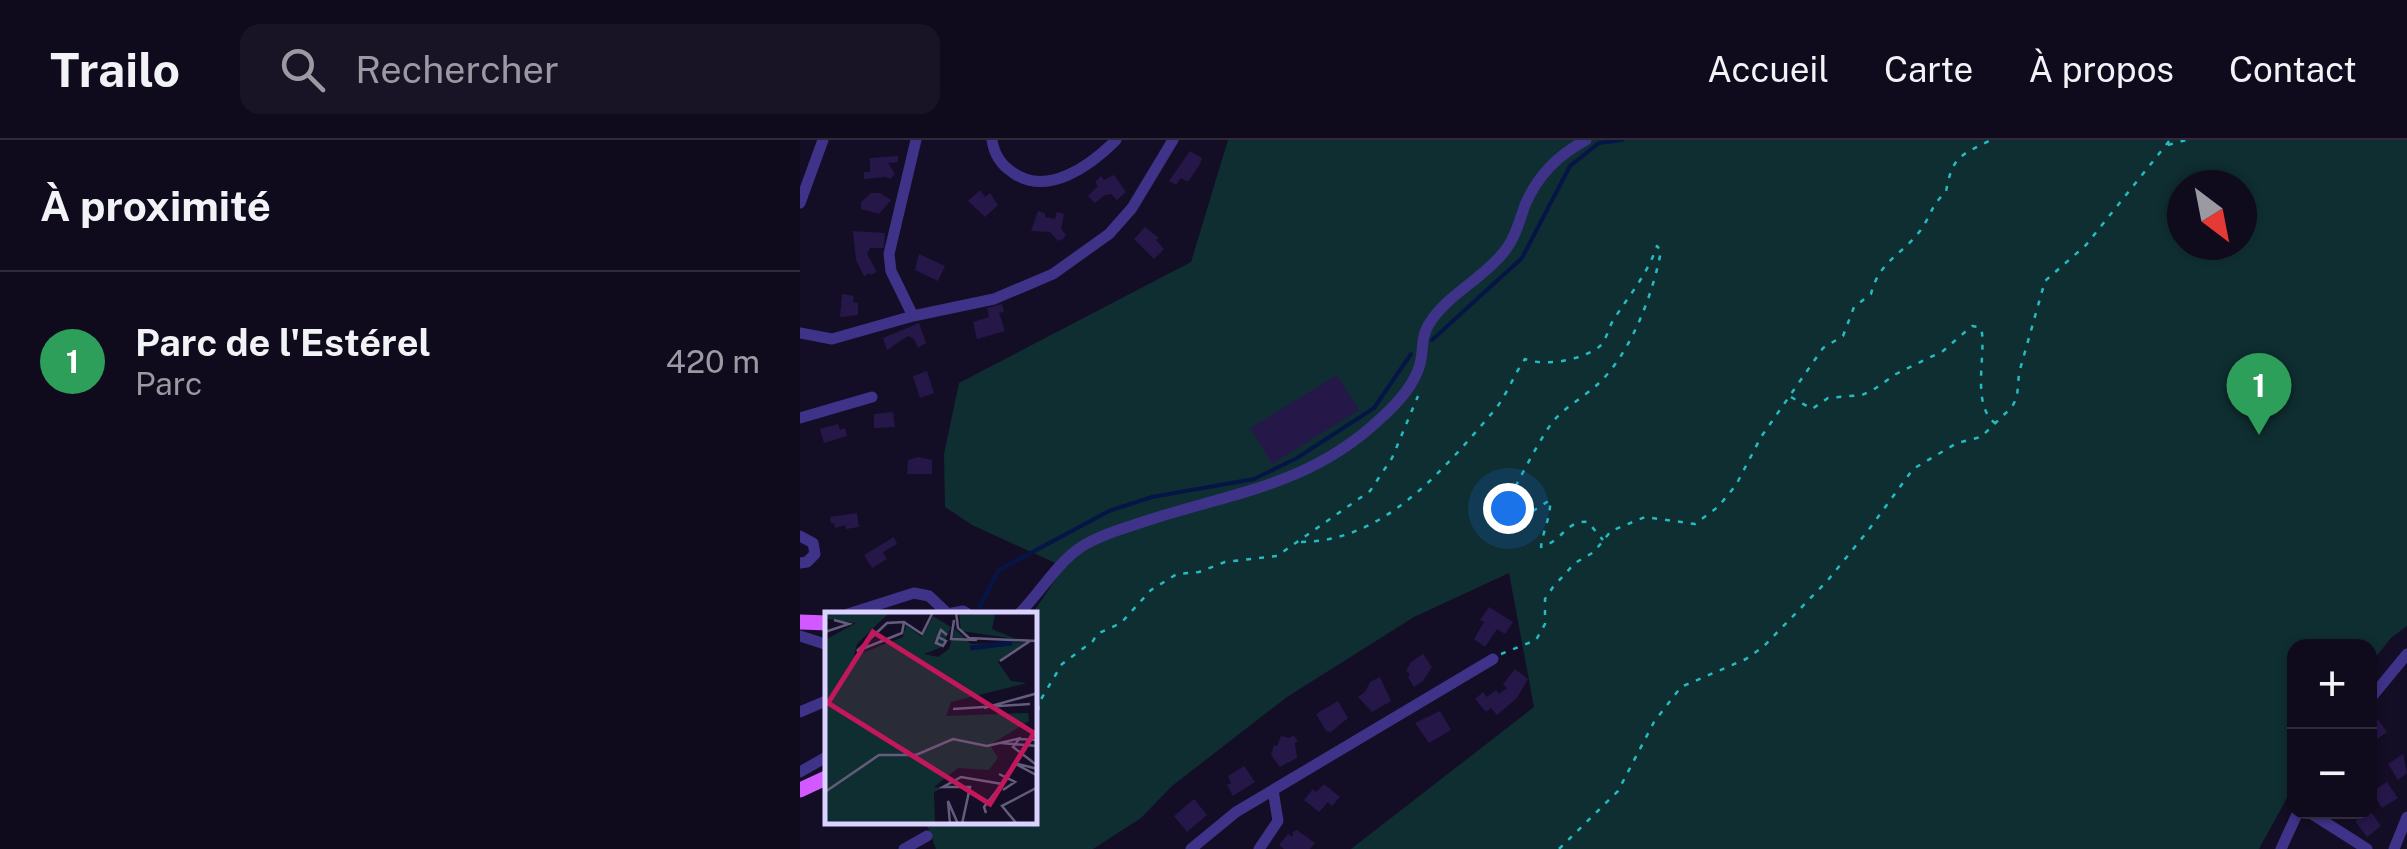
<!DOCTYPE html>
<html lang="fr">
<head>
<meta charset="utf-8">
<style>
  body { margin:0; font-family:"Public Sans",sans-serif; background:#181325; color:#f1f3f6 }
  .controls { position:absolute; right:30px; bottom:30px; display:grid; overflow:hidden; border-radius:20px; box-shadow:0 2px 8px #0004 }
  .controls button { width:90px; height:90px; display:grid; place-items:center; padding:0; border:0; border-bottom:2px solid #2f2b3b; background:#0f0a1c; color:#f1f3f6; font:50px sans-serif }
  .compass { position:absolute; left:1367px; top:30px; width:90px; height:90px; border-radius:50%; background:#0f0a1c; box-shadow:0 2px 8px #0004; rotate:148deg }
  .you { position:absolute; left:708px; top:368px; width:35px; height:35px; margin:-25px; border:8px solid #fff; border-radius:50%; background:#1a73e8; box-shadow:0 0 0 15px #1a73e833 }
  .badge { display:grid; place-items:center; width:65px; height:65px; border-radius:50%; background:#2563eb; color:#fff; font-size:32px; font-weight:700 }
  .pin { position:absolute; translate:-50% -82px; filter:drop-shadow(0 2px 5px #0008) }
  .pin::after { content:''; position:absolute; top:52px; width:35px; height:30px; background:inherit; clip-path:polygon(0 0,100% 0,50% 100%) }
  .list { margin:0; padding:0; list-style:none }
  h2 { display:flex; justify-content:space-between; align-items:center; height:130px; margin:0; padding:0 40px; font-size:42px }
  h2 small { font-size:32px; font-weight:400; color:#9b9aa3 }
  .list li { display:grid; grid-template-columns:65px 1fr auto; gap:30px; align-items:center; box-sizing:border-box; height:180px; padding:0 40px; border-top:2px solid #2f2b3b }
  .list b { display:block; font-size:38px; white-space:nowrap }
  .list p { margin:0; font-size:32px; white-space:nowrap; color:#9b9aa3 }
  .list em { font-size:32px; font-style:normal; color:#9b9aa3 }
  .icon { flex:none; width:55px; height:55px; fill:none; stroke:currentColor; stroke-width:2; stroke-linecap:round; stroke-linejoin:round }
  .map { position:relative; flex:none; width:1607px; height:709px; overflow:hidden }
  header { display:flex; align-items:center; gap:60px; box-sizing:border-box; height:140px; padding:0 50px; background:#0f0a1c; border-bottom:2px solid #2f2b3b }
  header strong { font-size:48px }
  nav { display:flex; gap:55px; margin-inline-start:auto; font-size:35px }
  .search { width:700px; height:90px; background:#181325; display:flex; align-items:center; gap:25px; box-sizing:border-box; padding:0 35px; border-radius:20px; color:#9b9aa3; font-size:38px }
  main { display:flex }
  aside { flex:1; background:#0f0a1c }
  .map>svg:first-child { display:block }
</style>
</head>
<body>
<header>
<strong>Trailo</strong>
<div class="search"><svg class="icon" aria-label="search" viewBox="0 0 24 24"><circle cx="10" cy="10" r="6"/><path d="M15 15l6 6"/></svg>Rechercher</div>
<nav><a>Accueil</a><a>Carte</a><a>À propos</a><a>Contact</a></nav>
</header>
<main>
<aside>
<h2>À proximité<small></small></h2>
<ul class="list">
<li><span class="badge" style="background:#2e9e5b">1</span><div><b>Parc de l'Estérel</b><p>Parc</p></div><em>420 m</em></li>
</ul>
</aside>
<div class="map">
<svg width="1607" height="709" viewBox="0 0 1607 709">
  <rect width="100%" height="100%" fill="#140d26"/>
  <!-- green -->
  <path fill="#0f2e31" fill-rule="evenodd" d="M 428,0 L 1607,0 L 1607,486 L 1591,498 L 1570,524 L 1570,507 L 1494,507 L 1494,645 L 1459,709 L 551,709 L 734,567 L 709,433 L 614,477 L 487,557 L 372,646 L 341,678 L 293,709 L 136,709 L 126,682 L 235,682 L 235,474 L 232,474 L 264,427 L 172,385 L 145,367 L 144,314 L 159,243 L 391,122 ZM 1382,45 L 1442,45 L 1442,105 L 1382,105 Z"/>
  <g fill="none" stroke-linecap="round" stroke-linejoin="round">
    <!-- stream -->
    <path stroke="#051646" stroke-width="4" d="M 632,200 L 722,118 L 770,26 L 799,3 L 822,0
      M 179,468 L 199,430 L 309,371 L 352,357 L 454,339 L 497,318 L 574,268 L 611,214"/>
  </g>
  <!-- building -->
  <path fill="#261749" d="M 390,11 L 402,18 L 400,24 L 388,42 L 381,38 L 376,45 L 369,41 Z
    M 98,16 L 98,22 L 88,23 L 95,34 L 90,39 L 85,37 L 64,39 L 64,32 L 70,32 L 70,18 Z
    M 314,35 L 326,52 L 317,60 L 311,54 L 305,55 L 295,63 L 288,56 L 298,46 L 295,42 L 301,36 L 304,40 Z
    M 180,50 L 185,57 L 190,53 L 198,65 L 185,77 L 168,61 Z
    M 71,53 L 80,53 L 91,60 L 79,74 L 61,69 L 61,62 Z
    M 238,71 L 245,73 L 245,77 L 255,79 L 257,72 L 264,74 L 261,89 L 266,95 L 263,99 L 258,101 L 250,92 L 231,91 Z
    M 345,87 L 359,98 L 356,100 L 364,109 L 354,119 L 334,99 Z
    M 53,91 L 85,93 L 84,108 L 70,108 L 67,114 L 77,132 L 71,135 L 70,133 L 64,136 L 56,120 Z
    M 119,114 L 145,126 L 138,141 L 115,130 Z
    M 42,154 L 54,156 L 53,162 L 58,163 L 58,175 L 40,177 Z
    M 202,164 L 204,172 L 199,173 L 205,191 L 177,199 L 173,182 L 189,177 L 187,168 Z
    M 119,183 L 126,203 L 118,208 L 114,199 L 108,196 L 87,210 L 83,198 Z
    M 127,231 L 134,253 L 120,258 L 113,236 Z
    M 537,235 L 559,270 L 472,324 L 450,288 Z
    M 93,272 L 95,287 L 74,288 L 74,274 Z
    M 38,284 L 40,290 L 45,288 L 47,296 L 24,303 L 20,289 Z
    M 118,317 L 132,320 L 132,334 L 107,334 L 108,320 Z
    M 57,373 L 59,387 L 46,389 L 45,385 L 35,388 L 34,383 L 31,383 L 30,377 Z
    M 94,397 L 97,404 L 83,412 L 87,419 L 72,428 L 64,415 Z
    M 689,467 L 713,482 L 705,494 L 697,489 L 685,507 L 674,499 L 684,482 L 680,480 Z
    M 623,514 L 632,527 L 623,541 L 614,547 L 608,537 L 610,534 L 606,531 L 611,522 Z
    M 715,529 L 728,539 L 717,558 L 697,575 L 691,568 L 686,572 L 675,559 L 683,552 L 687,557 L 696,550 L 699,554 L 707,548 L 703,544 Z
    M 580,537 L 591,561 L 572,572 L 558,557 L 565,552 L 570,542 Z
    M 538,561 L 548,578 L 531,592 L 526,591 L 516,574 Z
    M 640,571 L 651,590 L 629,603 L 615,583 Z
    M 1576,577 L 1587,592 L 1571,603 L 1570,580 Z
    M 493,595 L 498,601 L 495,603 L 497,618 L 480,627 L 471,615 L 474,605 L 477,606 L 481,596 L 490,598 Z
    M 1603,614 L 1607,633 L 1598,640 L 1588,624 Z
    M 444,626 L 455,642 L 433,656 L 427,645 L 431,643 L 428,636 Z
    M 1587,642 L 1598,658 L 1582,668 L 1572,652 Z
    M 524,644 L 540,657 L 532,666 L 528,662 L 519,672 L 504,660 L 513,649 L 516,652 Z
    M 394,659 L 407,675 L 387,692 L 374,676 Z
    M 1571,672 L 1581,686 L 1567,697 L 1555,681 Z
    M 497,690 L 515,703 L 510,709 L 484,709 L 479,705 L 488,694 L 493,697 L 493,692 Z"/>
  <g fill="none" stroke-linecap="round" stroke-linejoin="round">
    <!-- path -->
    <path stroke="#24bbc1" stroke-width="2.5" stroke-dasharray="5 8" stroke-linecap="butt" d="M 1368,5 L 1386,0
      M 991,257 L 1012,269 L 1028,258 L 1062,255 L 1073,250 L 1096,234 L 1143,211 L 1172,186 L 1179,187 L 1182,193 C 1185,219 1172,266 1195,283
      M 501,402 C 585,401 642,331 693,272 C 706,257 713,236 725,219 C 745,227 781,220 799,207 C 807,200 808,188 814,179 C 830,154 847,135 857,106 L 861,111 C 853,154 831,213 798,244 C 784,257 763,268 751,284 C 732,312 718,344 701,372 L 701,382 L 733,371 L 750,360 C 751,377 743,390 741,407 C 764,400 766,380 788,382 L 803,400
      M 701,514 L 736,500 L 745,484 L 745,459 L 753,447 L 775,423 L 794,412 L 811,391 L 845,377 L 895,384 L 918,367 L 936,345 L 961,297 L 1023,208 L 1043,196 L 1054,167 L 1071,154 C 1079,121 1101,116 1120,91 C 1131,76 1131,65 1146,52 C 1152,16 1161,15 1191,0
      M 235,584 L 240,561 L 262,524 L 293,501 L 297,494 L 321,483 L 351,450 L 377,434 L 399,432 L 425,422 L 477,416 L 570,351 L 592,318 L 618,256
      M 759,709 L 818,651 L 854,582 L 881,547 L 946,519 L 963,507 L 1028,440 L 1067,392 L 1113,329 L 1157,303 L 1181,297 L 1212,267 L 1217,257 L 1219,233 L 1245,141 L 1286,105 L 1370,0"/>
    <!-- minor -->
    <path stroke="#3f3389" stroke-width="11" d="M 192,0 C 194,14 200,24 212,32 C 247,58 291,25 316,0
      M 0,63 L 23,0
      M 113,176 L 91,131 L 89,114 L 116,0
      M 0,193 L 32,199 L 113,176 L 194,159 L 253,134 L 309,94 L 332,68 L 373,0
      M 0,278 L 72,257
      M 0,396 L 13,403 L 15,414 L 7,422 L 0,423
      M 48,474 L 114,453 L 129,456 L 148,474 L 163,471 L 168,474
      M 219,474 C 240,453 256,424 281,407 C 301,394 329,387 352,379 C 437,352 511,344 580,279 C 597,264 614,246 620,224 C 624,209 620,196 631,181 C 649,154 682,139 703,113 C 715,99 719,82 725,65 C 738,35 757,16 786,0
      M 0,496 L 28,505
      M 1570,559 L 1607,514
      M 0,572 L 28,560
      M 0,632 L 28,616
      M 1509,672 L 1567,709
      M 104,709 L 127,696
      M 391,709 L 436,672 L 693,519
      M 459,709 L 478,681 L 473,650
      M 1481,709 L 1498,672
      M 1594,709 L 1607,677"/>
    <!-- major -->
    <path stroke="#d159ff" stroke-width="15" d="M 0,482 L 28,483
      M 0,650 L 28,637"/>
  </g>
  <!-- overview -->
  <g transform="translate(25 472)">
    <rect width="212" height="212" fill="#140d26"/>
    <path d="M 0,0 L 65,0 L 32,32 L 29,44 L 78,25 L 81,13 L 97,25 L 108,4 L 126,15 L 117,35 L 99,42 L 113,45 L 124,37 L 130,17 L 146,32 L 203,30 L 173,50 L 186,69 L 202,71 L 126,90 L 121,104 L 203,101 L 204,109 L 165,133 L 173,146 L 164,158 L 133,156 L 109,175 L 117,176 L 109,180 L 110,212 L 0,212 L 0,28 L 31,11 L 3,7 ZM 134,0 L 177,0 L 170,2 L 167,17 L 191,27 L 136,19 Z" fill="#0f2e31"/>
    <path fill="none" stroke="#051646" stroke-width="5" d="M 145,36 L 187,31"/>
    <path fill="none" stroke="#645c7d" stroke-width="2.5" d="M 131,0 L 133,16 L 144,26 L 213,29M 129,8 L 126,27 L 152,28M 79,10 L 77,21 L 32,39 L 62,11 L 79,10 L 97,22 L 108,0M 0,20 L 24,12 L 9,8M 113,25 L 121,29 L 118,34 L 111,31 L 113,25 L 115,20 L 116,18 L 122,23M 175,49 L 205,29M 159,96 L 213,81M 128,97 L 205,92M 213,128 L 194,127 L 188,135 L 213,154M 176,131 L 213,134M 213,157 L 189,151 L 213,164M 174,162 L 190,170 L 178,178M 0,180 L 54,143 L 91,143 L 128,127 L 162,134 L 196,126M 125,212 L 123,189 L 133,212M 137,212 L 145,175 L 118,175 L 136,165 L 177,172 L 159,195 L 161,201M 192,212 L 177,194 L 213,175"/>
    <path fill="#c2185b" fill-opacity="0.15" stroke="#c2185b" stroke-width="5" d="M 48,20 L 209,121 L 165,192 L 3,91 Z"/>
    <rect width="212" height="212" fill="none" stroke="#dbd2ff" stroke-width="5"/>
  </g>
</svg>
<div class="controls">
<button>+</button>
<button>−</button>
</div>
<svg class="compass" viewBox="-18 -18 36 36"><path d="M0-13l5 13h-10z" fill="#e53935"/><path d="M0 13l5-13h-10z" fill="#9b9aa3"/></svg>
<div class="you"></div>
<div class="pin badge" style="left:1459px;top:295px;background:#2e9e5b">1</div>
</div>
</main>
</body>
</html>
